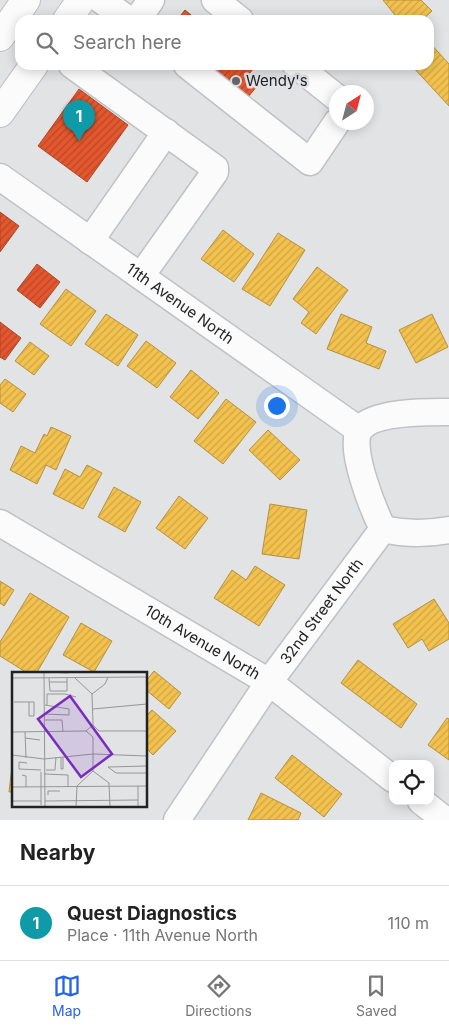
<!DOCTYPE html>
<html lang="en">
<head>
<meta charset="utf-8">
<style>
  body { margin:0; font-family:Inter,sans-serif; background:#f6f6f6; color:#222 }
  .controls { position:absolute; right:15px; bottom:15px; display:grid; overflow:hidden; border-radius:10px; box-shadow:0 2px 12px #0003 }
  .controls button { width:45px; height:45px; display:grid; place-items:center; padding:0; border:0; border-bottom:1px solid #e0e0e0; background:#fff; color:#222; font:25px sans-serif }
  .compass { position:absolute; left:329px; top:85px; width:45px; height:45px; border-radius:50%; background:#fff; box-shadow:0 2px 12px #0003; rotate:36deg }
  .you { position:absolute; left:276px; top:405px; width:18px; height:18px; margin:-12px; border:4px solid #fff; border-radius:50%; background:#1a73e8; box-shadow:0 0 0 8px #1a73e833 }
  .badge { display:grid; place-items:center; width:32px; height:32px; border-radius:50%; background:#2563eb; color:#fff; font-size:16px; font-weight:700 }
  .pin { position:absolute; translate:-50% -41px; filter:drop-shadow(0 1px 2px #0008) }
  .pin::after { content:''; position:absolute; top:26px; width:18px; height:15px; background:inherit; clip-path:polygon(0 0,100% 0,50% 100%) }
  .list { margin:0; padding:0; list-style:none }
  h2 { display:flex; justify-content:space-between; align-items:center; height:65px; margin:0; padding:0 20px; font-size:21px }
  h2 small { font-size:16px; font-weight:400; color:#767676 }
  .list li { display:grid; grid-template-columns:32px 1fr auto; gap:15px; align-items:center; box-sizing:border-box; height:75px; padding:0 20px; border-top:1px solid #e0e0e0 }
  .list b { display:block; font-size:19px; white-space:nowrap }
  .list p { margin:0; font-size:16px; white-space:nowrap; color:#767676 }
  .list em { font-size:16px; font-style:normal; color:#767676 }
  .icon { flex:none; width:28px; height:28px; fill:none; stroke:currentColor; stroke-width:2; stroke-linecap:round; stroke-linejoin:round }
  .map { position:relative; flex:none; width:449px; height:820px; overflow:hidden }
  .search { position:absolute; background:#fff; box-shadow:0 2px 12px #0003; left:15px; right:15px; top:15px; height:55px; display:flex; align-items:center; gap:12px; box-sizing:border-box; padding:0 18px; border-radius:15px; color:#767676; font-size:19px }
  .sheet { height:140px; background:#fff }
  nav { display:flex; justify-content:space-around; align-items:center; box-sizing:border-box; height:70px; border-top:1px solid #e0e0e0; background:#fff; font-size:14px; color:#767676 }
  nav a { display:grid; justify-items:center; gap:2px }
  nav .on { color:#2563eb }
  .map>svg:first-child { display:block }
</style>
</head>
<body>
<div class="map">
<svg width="449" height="820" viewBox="0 0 449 820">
  <defs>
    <pattern id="homes-hatch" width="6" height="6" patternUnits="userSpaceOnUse" patternTransform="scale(1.25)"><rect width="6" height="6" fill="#f2c14e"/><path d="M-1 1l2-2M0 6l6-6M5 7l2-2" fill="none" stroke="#cfa644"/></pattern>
    <pattern id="shops-hatch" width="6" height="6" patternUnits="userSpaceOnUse" patternTransform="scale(1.25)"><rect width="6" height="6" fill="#e4572e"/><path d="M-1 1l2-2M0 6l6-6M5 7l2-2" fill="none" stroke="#b84827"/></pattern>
  </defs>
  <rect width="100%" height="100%" fill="#e2e3e5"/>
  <!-- homes -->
  <path fill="url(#homes-hatch)" stroke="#b39141" d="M 383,0 L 421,0 L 432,11 L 422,20 L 399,20 Z
    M 429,42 L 449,64 L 449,106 L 411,65 L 429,65 Z
    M 223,230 L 254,254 L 234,282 L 201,259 Z
    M 278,233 L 305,250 L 270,306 L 242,289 Z
    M 317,267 L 348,290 L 316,334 L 301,323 L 309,312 L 293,299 Z
    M 66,289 L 96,311 L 71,346 L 40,324 Z
    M 106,314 L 138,335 L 118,366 L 85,344 Z
    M 341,314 L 372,327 L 366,343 L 386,351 L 379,369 L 327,349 Z
    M 432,314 L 448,347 L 416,363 L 399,330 Z
    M 146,341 L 176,363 L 157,388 L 127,366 Z
    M 30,342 L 49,356 L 34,375 L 15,361 Z
    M 191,370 L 219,393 L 198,419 L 170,397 Z
    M 5,379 L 26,394 L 13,412 L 0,403 L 0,385 Z
    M 226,399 L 256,422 L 223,464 L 194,441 Z
    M 51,427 L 71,436 L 56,470 L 46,465 L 37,484 L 10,470 L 21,446 L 35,453 L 44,434 L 47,436 Z
    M 268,430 L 300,460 L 280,480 L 249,450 Z
    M 87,465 L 102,473 L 83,509 L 53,494 L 65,469 L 80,477 Z
    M 114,487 L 141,502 L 125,532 L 98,517 Z
    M 179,496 L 208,518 L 185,549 L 156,528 Z
    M 270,504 L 307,510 L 299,559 L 262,554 Z
    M 255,566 L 285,585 L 259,626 L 214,598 L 232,570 L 246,580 Z
    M 0,581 L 14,590 L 4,606 L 0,603 Z
    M 30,593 L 69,617 L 36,674 L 29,674 L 0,656 L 0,642 Z
    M 434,599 L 449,623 L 449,639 L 429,651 L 422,639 L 408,648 L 393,624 Z
    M 81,623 L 112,641 L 94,672 L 63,655 Z
    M 358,660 L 417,704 L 401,728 L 341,683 Z
    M 154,671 L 181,693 L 169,709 L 146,690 L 146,681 Z
    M 152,710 L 176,731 L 153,755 L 146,748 L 146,716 Z
    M 447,718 L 449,719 L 449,760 L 428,745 Z
    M 292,755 L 342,794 L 324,817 L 275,778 Z
    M 13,758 L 14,758 L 14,792 L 9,792 Z
    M 261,793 L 301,813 L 298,820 L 248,820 Z"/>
  <!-- shops -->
  <path fill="url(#shops-hatch)" stroke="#aa472b" d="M 185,10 L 197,20 L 177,20 Z
    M 199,65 L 253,65 L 255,66 L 247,77 L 258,85 L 243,103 Z
    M 79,89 L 128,125 L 87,182 L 38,146 Z
    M 0,212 L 19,226 L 0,252 Z
    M 37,264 L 60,282 L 40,308 L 17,290 Z
    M 0,322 L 21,338 L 5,360 L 0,357 Z"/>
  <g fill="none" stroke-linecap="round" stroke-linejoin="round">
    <defs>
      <g id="minor">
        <path d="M 101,0 L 129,20"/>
        <path d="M 215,0 L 240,20"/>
        <path d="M 137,20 L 151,0"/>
        <path d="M 72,65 L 215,168 L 215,172 L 141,276"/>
        <path d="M 187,65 L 310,162 L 337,122"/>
        <path d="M 296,65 L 336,97"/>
        <path id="s1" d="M 0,177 L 359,430"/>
        <path d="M 90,241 L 166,132"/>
        <path id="s2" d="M 0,523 L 269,682 L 393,779"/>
        <path d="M 383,529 C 374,511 347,446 360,429 C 374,411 428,412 449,412"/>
        <path d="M 383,529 C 405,534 427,534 449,530"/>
        <path d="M 421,801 L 445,820"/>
        <path id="s3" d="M 177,820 L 269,682 L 383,529"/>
      </g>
      <path id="highway" d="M 67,20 L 81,0
        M 0,37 L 26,0
        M 0,113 L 34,65"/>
    </defs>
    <!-- minor casing -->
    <use href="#minor" stroke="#c0c1c2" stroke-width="29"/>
    <!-- highway casing -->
    <use href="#highway" stroke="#c0c1c2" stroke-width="30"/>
    <!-- minor -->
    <use href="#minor" stroke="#fbfbfb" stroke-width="26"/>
    <!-- highway -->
    <use href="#highway" stroke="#fbfbfb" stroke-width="28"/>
  </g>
  <!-- markers -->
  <circle fill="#656667" stroke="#e1e3e6" stroke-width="2" cx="236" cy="81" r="5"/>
  <g text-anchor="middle" stroke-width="5" stroke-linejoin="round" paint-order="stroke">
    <!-- poi labels -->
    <g font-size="15" fill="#212223" stroke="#e1e3e6" text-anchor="start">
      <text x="246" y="86">Wendy's</text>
    </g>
    <!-- street labels -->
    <g font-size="15" fill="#212223" stroke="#e1e3e6">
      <text dy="5" stroke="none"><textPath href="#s1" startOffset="220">11th Avenue North</textPath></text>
      <text dy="5" stroke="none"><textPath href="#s3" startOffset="254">32nd Street North</textPath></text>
      <text dy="5" stroke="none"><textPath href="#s2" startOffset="235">10th Avenue North</textPath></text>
    </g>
  </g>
  <!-- overview -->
  <g transform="translate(12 672)">
    <rect width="135" height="135" fill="#e2e3e5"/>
    <path fill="none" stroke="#959697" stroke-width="1" d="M 32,0 L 33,135M 39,0 L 56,1M 0,6 L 135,5M 37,6 L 38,19 L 55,19 L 55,6M 63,6 L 80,22 L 81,53 L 87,59M 37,10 L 55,10M 80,22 L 93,12 L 96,5M 2,30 L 22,30 L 22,44 L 17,44 L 17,30M 35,33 L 35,22 L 53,22 L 64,25M 81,37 L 135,32M 32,42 L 57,43 L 57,37 L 33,33M 33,48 L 50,48 L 51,59M 87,59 L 135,59M 0,60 L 74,59M 13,60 L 14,86M 81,65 L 81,99M 81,65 L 74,59 L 81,53M 13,66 L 28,68M 0,83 L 32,87 L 81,82 L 135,84M 49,85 L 49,97 L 51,97 L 51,85M 15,91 L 7,90 L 7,97 L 29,98M 135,94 L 96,95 L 104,101 L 135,101M 34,98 L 43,98 L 44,85M 29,100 L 29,133M 33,102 L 56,103 L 56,114M 10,103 L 14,104 L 14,115M 0,115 L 135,114M 36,123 L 36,119 L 48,119M 0,129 L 29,129M 33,129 L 126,128M 64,135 L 65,114 L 81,99 L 97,111 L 98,135M 126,135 L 126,114"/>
    <path fill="#7b2cbf" fill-opacity="0.15" stroke="#7b2cbf" stroke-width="2.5" d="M 58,24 L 100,82 L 69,105 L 26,47 Z"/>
    <rect width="135" height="135" fill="none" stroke="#212223" stroke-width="2.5"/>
  </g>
</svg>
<div class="controls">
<button><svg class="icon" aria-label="locate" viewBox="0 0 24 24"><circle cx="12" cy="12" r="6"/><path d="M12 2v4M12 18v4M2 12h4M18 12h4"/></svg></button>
</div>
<svg class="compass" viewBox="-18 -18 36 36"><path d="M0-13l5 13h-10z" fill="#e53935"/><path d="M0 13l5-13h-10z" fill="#767676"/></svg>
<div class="you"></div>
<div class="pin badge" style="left:79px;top:141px;background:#0f9aa8">1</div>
<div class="search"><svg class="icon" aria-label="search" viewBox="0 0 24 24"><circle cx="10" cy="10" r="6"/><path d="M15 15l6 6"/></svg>Search here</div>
</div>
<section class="sheet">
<h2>Nearby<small></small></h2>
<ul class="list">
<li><span class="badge" style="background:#0f9aa8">1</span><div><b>Quest Diagnostics</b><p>Place · 11th Avenue North</p></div><em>110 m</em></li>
</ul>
</section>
<nav>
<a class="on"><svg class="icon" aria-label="map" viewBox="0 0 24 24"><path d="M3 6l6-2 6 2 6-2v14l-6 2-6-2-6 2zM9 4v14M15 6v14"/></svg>Map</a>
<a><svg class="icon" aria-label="directions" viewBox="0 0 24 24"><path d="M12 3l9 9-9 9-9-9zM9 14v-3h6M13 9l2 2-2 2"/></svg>Directions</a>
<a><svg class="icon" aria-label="saved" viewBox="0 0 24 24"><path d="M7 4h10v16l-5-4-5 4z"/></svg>Saved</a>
</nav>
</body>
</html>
